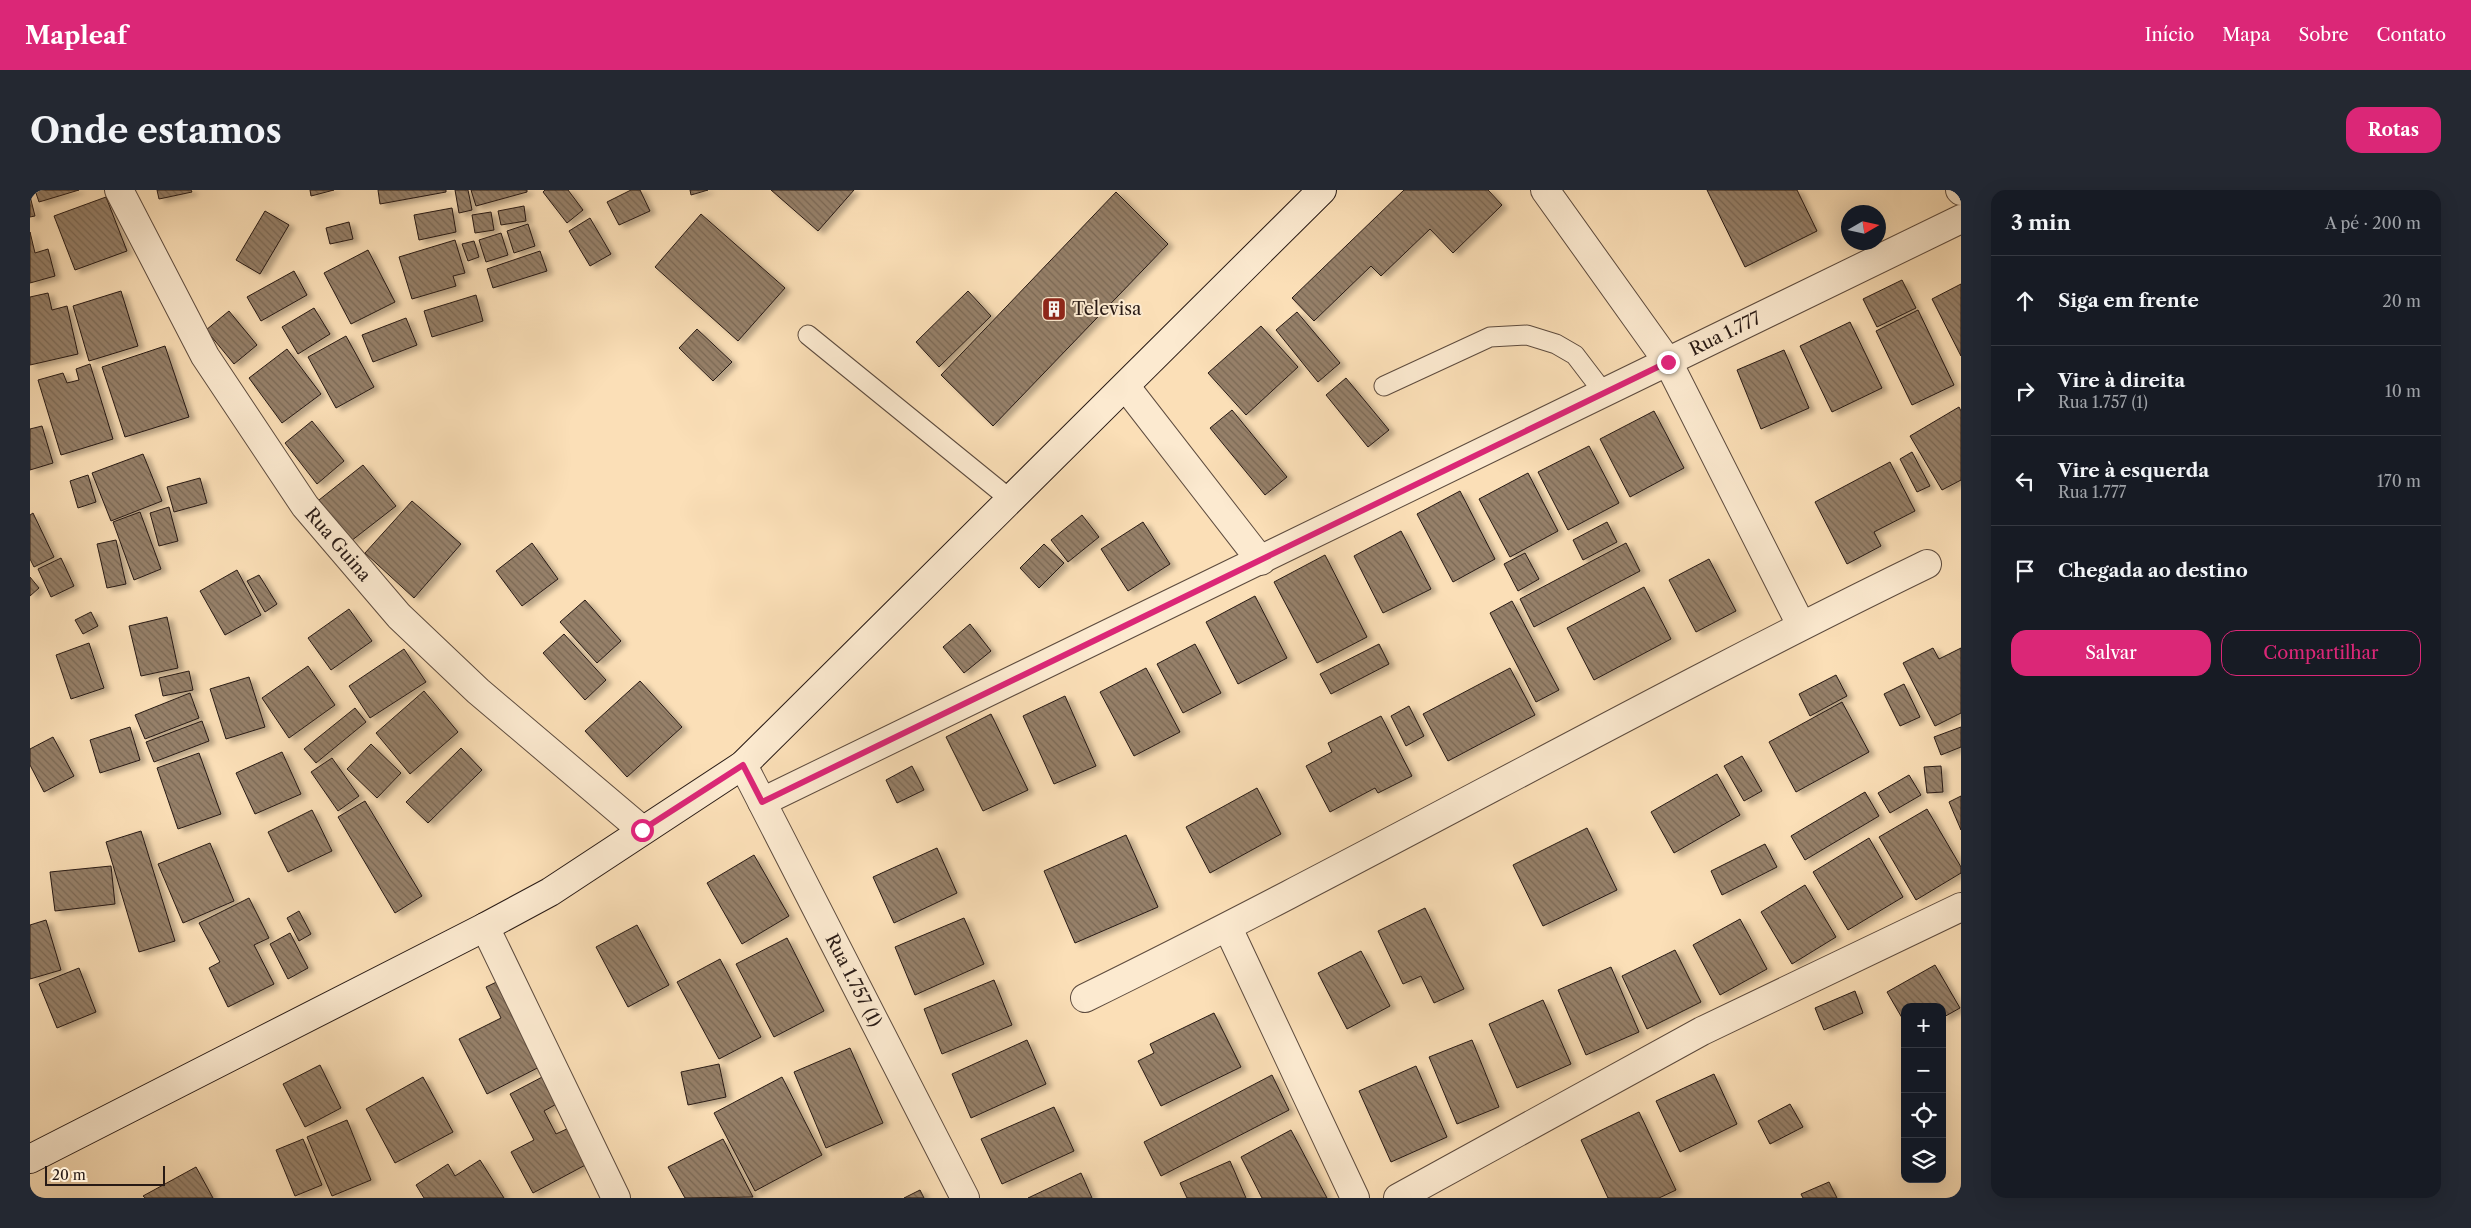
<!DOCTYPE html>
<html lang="pt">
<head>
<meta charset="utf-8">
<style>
  body { margin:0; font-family:"Libre Caslon Text",serif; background:#242831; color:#f1f3f6 }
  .controls { position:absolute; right:15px; bottom:15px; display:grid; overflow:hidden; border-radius:10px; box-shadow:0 5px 20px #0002 }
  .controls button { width:45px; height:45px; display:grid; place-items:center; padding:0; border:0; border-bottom:1px solid #363941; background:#171b24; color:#f1f3f6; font:25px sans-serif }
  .compass { position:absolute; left:1811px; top:15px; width:45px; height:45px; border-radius:50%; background:#171b24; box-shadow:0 5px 20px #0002; rotate:81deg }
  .scale { position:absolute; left:15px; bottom:12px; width:120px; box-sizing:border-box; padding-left:5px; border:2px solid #281a15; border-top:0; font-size:14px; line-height:18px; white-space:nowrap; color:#281a15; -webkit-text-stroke:4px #fcead0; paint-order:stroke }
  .stop { position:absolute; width:15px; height:15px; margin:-11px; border:4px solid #db2777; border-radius:50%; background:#fff }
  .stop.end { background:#db2777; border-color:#fff; box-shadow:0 1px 5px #0008 }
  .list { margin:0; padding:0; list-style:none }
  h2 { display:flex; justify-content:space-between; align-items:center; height:65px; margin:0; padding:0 20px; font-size:21px }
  h2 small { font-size:16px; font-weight:400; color:#9ea1a6 }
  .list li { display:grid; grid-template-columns:32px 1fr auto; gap:15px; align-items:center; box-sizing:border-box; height:90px; padding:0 20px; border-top:1px solid #363941 }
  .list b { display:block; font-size:19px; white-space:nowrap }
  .list p { margin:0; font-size:16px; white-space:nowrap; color:#9ea1a6 }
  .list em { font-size:16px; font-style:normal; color:#9ea1a6 }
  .actions { display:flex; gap:10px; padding:15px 20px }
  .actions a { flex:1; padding:11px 0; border:1px solid #db2777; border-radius:15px; text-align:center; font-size:18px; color:#db2777 }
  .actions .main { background:#db2777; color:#fff }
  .icon { flex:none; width:28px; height:28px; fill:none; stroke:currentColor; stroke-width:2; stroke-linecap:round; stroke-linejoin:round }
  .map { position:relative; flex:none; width:1931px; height:1008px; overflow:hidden; border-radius:15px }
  header { display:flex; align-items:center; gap:30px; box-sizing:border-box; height:70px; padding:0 25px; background:#db2777; color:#fff }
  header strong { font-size:24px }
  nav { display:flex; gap:28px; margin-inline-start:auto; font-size:18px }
  .intro { display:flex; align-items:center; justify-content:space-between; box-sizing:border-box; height:120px; padding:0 30px }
  h1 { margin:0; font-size:35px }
  .button { padding:12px 22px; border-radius:15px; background:#db2777; color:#fff; font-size:18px; font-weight:700 }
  main { display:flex; gap:30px; padding:0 30px }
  aside { flex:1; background:#171b24; border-radius:15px; box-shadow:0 5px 20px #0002 }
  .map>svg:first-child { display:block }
</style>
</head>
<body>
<header>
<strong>Mapleaf</strong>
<nav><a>Início</a><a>Mapa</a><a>Sobre</a><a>Contato</a></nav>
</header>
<div class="intro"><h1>Onde estamos</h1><a class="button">Rotas</a></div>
<main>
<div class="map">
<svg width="1931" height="1008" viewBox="0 0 1931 1008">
  <defs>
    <pattern id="building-back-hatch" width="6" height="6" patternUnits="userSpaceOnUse" patternTransform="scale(1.25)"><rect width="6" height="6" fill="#968069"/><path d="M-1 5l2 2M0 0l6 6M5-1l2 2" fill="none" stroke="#7a6855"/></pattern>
    <filter id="shadow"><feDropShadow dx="5.5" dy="3" stdDeviation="2.5" flood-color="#0004"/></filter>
  </defs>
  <rect width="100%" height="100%" fill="#fbdfb7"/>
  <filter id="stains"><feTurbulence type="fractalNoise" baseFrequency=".004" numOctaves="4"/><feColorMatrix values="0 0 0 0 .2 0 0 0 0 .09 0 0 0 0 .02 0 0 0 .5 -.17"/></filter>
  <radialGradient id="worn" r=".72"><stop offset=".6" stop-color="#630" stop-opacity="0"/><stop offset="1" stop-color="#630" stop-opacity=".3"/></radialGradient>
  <!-- building -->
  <path fill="url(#building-back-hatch)" stroke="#281a15" filter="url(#shadow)" d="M 5,0 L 49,0 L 9,12 Z
    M 127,0 L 161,0 L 162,2 L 129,9 Z
    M 280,0 L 304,0 L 281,6 Z
    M 348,0 L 416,0 L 416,2 L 350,14 Z
    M 425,0 L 438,0 L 442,20 L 429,23 Z
    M 441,0 L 497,0 L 497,2 L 446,16 Z
    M 515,0 L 538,0 L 553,20 L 537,33 L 513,2 Z
    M 601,0 L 610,0 L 620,21 L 589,35 L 577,12 Z
    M 660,0 L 678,0 L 661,5 Z
    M 741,0 L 824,0 L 788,41 Z
    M 1374,0 L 1458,0 L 1472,15 L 1423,63 L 1400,39 L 1351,86 L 1341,76 L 1284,131 L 1262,108 Z
    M 1677,0 L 1767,0 L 1787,41 L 1715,77 Z
    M 1086,2 L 1138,54 L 963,236 L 911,185 Z
    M 0,6 L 5,26 L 0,27 Z
    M 76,7 L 97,61 L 45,80 L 24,26 Z
    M 494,16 L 496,31 L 471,35 L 468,21 Z
    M 422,18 L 426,42 L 389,50 L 384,25 Z
    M 235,21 L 259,35 L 230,84 L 206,70 Z
    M 461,22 L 464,40 L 445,43 L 442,25 Z
    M 671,24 L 755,98 L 708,151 L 625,77 Z
    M 560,28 L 581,64 L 560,76 L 539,41 Z
    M 319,32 L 323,49 L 300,54 L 296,38 Z
    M 498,34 L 505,56 L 484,63 L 477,41 Z
    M 0,42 L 5,63 L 18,59 L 25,86 L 0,93 Z
    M 471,43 L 478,65 L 456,72 L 449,50 Z
    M 425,50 L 435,83 L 423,86 L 426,96 L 382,109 L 369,67 Z
    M 444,51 L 449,67 L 438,71 L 432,54 Z
    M 338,60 L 365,112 L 321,134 L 294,83 Z
    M 510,61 L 517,81 L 463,98 L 457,79 Z
    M 264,81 L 277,105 L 231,131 L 217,107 Z
    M 1872,90 L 1886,118 L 1847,137 L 1833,109 Z
    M 1931,94 L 1931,166 L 1902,109 Z
    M 91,101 L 108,156 L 59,171 L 43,116 Z
    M 938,101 L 961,126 L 909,177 L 886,152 Z
    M 18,103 L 22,120 L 37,116 L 48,164 L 0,175 L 0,107 Z
    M 446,105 L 453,131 L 402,147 L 394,121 Z
    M 284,118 L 300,144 L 268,164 L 252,137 Z
    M 1888,120 L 1924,195 L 1882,215 L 1846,141 Z
    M 199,121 L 227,155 L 204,174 L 176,140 Z
    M 1267,122 L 1310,173 L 1288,192 L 1246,140 Z
    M 376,128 L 387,155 L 343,172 L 332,145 Z
    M 1820,132 L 1852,198 L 1802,222 L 1770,156 Z
    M 1231,136 L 1268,177 L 1216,225 L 1178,183 Z
    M 667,139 L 702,172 L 683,191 L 649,158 Z
    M 316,146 L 344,197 L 306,218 L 278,167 Z
    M 135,156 L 159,227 L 95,247 L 72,177 Z
    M 257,159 L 291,204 L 252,233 L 219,188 Z
    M 1754,160 L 1779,218 L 1731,239 L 1707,180 Z
    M 60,174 L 83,249 L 31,265 L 8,190 L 33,183 L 37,193 L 49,190 L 46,179 Z
    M 1316,188 L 1359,240 L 1338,257 L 1296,205 Z
    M 1929,217 L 1931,221 L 1931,290 L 1912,300 L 1880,246 Z
    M 1202,220 L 1257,287 L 1235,305 L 1180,238 Z
    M 1624,221 L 1654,278 L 1600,307 L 1570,249 Z
    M 282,231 L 314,271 L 287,294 L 255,253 Z
    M 12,236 L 23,273 L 0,280 L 0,239 Z
    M 1559,256 L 1589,313 L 1538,340 L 1508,282 Z
    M 1882,262 L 1900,296 L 1887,302 L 1870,269 Z
    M 113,264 L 132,311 L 81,331 L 62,283 Z
    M 1860,272 L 1885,321 L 1844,342 L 1851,356 L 1817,374 L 1785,312 Z
    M 333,275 L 366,316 L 321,351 L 289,310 Z
    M 1498,283 L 1528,341 L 1480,367 L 1449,309 Z
    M 58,285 L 66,312 L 48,318 L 40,291 Z
    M 170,288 L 177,313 L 144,322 L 137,297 Z
    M 1430,301 L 1465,369 L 1423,392 L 1387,324 Z
    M 382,311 L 431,354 L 384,408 L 335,363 Z
    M 139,317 L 148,351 L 129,356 L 120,323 Z
    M 110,322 L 131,379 L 104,390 L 83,332 Z
    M 3,323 L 24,367 L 4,377 L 0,369 L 0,325 Z
    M 1052,325 L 1069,347 L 1038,372 L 1021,350 Z
    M 1113,332 L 1140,374 L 1098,401 L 1071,359 Z
    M 1577,332 L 1587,352 L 1553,370 L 1543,350 Z
    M 1371,341 L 1401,399 L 1353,423 L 1324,366 Z
    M 86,350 L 96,394 L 77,398 L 67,354 Z
    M 502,353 L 528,389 L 492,416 L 466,381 Z
    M 1596,353 L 1610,381 L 1504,437 L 1490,409 Z
    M 1014,354 L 1034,373 L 1009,398 L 990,378 Z
    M 1495,363 L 1509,389 L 1488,401 L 1474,374 Z
    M 1295,365 L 1337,447 L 1287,473 L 1244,392 Z
    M 31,368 L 44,396 L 21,407 L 8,379 Z
    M 1679,369 L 1706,421 L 1666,442 L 1639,390 Z
    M 207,380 L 231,425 L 195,445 L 170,401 Z
    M 229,385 L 247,414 L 235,422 L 217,391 Z
    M 0,387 L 9,398 L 0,406 Z
    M 1614,397 L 1641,449 L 1564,490 L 1537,438 Z
    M 1225,406 L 1257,468 L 1208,494 L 1176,432 Z
    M 555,410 L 591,451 L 567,473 L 530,432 Z
    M 1482,411 L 1529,500 L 1506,512 L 1460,423 Z
    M 319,419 L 342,451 L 301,480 L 278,448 Z
    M 61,422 L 68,436 L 53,444 L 45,430 Z
    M 137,427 L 148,478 L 111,486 L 99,436 Z
    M 940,434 L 961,461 L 934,483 L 913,457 Z
    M 534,444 L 576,490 L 555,510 L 513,463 Z
    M 59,453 L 74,498 L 41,509 L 26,465 Z
    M 1165,454 L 1191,503 L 1153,523 L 1127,474 Z
    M 1349,454 L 1359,474 L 1301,504 L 1290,484 Z
    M 1903,458 L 1909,469 L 1931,458 L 1931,523 L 1905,536 L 1873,473 Z
    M 374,459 L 396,492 L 340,528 L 319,496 Z
    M 278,476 L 305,515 L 259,548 L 232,508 Z
    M 1116,478 L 1150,542 L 1104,566 L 1070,502 Z
    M 1480,478 L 1505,525 L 1418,571 L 1393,524 Z
    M 159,481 L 163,500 L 133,506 L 129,488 Z
    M 1806,485 L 1817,506 L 1780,526 L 1769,504 Z
    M 219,487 L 235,537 L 196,549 L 180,499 Z
    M 610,491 L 652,537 L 597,587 L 555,541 Z
    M 1874,494 L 1890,527 L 1870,536 L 1854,504 Z
    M 394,501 L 428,542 L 380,584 L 346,543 Z
    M 160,503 L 169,528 L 115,549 L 105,525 Z
    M 1035,506 L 1066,576 L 1024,594 L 993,526 Z
    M 1812,512 L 1839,562 L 1766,602 L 1739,552 Z
    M 1379,516 L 1394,546 L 1376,556 L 1361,526 Z
    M 325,518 L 336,532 L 286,573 L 274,559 Z
    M 961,524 L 998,600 L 953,621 L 916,547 Z
    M 1351,526 L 1382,586 L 1348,603 L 1345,598 L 1300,622 L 1276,576 L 1302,562 L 1298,553 Z
    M 172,531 L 179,551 L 124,572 L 116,552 Z
    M 100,537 L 110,570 L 70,583 L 60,550 Z
    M 1931,537 L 1931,557 L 1911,565 L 1904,547 Z
    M 23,547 L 44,586 L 14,602 L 0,575 L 0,559 Z
    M 341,554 L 371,583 L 347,608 L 317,579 Z
    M 431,558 L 452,580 L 398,633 L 376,612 Z
    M 252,562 L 271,604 L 225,624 L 206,583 Z
    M 169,563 L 191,624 L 148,639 L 127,578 Z
    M 1712,566 L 1732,601 L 1714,611 L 1694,576 Z
    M 302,568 L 329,606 L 308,621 L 281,582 Z
    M 882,576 L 894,600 L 867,613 L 856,590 Z
    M 1911,576 L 1913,602 L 1897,603 L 1894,577 Z
    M 1687,584 L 1710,625 L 1644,663 L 1621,622 Z
    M 1879,585 L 1891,605 L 1860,623 L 1848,603 Z
    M 1227,598 L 1251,644 L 1180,683 L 1156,637 Z
    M 1835,602 L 1849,626 L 1775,670 L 1761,646 Z
    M 1931,606 L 1931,640 L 1919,612 Z
    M 335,611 L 392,706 L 365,723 L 308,627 Z
    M 1897,619 L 1931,677 L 1931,683 L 1886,710 L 1849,647 Z
    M 282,620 L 302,661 L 258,682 L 238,642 Z
    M 1557,638 L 1587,700 L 1513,736 L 1483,675 Z
    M 111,641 L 145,751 L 109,762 L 76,652 Z
    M 1096,645 L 1128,717 L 1045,753 L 1014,681 Z
    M 1839,648 L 1873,707 L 1818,740 L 1783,682 Z
    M 180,653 L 204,711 L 153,733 L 128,674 Z
    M 1735,654 L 1747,677 L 1692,705 L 1681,681 Z
    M 907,658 L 927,703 L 864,733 L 843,687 Z
    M 724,665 L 759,726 L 712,754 L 677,693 Z
    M 81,676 L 85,714 L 25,721 L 20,682 Z
    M 1775,695 L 1806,747 L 1762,774 L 1731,722 Z
    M 219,708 L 239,748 L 224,755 L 244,794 L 198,817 L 179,778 L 190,772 L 169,733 Z
    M 1395,718 L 1434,799 L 1404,813 L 1391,786 L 1373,794 L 1348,741 Z
    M 269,721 L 281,744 L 269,751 L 257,728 Z
    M 934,728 L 954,774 L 885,805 L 865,757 Z
    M 1710,729 L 1737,779 L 1690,805 L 1663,755 Z
    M 16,730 L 31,780 L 0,789 L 0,735 Z
    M 607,735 L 639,795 L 598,817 L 566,757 Z
    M 260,743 L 278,778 L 258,789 L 240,754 Z
    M 757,748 L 794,821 L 744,847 L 706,774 Z
    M 1645,760 L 1671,812 L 1617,839 L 1592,786 Z
    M 1331,761 L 1360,816 L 1317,839 L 1288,783 Z
    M 690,769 L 731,847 L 689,869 L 647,792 Z
    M 1905,775 L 1930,818 L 1912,828 L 1912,817 L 1875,817 L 1875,833 L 1857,802 Z
    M 1581,777 L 1609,842 L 1556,865 L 1528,800 Z
    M 49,778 L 66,822 L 27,838 L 9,794 Z
    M 475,788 L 517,873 L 457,904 L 429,849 L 471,828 L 456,797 Z
    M 964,790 L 982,835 L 912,864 L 894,819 Z
    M 1825,801 L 1833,823 L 1794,840 L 1785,818 Z
    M 1513,810 L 1541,874 L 1487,898 L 1459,834 Z
    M 1184,823 L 1211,877 L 1131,916 L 1108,871 L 1124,863 L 1120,854 Z
    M 997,850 L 1016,894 L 941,928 L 922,884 Z
    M 1442,850 L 1469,917 L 1427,934 L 1399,867 Z
    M 820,858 L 853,933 L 796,958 L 764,882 Z
    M 689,874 L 696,907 L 658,915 L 651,882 Z
    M 290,875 L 311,918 L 275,937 L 253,894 Z
    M 1386,876 L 1417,947 L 1361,972 L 1329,901 Z
    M 1684,884 L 1707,934 L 1650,962 L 1626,911 Z
    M 516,885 L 530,912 L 514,921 L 526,944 L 543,936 L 561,972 L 503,1003 L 481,962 L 504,950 L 480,904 Z
    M 1242,885 L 1259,920 L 1131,986 L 1114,952 Z
    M 393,887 L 423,942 L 365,973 L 336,919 Z
    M 752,887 L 792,965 L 725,1001 L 684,923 Z
    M 1760,914 L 1773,937 L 1740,954 L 1728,931 Z
    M 1024,917 L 1044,961 L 972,994 L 951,949 Z
    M 1609,922 L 1646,1000 L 1629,1008 L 1578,1008 L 1551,950 Z
    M 317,930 L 341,990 L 302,1006 L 277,947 Z
    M 1261,940 L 1297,1008 L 1232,1008 L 1211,967 Z
    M 273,949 L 292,995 L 265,1006 L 246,960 Z
    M 693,949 L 723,1007 L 655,1008 L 638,977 Z
    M 450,970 L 474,1008 L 394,1008 L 386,995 L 418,974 L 425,986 Z
    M 1200,971 L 1216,1008 L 1157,1008 L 1150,993 Z
    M 166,977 L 183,1008 L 115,1008 L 113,1006 Z
    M 1051,983 L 1062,1008 L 998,1008 Z
    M 1799,992 L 1807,1008 L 1773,1008 L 1771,1004 Z
    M 890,1000 L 894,1008 L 874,1008 Z"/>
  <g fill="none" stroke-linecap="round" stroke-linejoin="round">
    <defs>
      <path id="lane" d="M 778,145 L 981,310
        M 1354,196 L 1460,147 L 1497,145 L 1526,154 L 1545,165 L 1574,203"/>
      <g id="street">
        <path id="s1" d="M 89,0 L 175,166 L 275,316 L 369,426 L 448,501 L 612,640"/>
        <path d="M 1515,0 L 1638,172 L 1771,435"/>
        <path d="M 1930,0 L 1931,1"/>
        <path d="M 1096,197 L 1231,371"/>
        <path id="s2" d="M 713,575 L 935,1008"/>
        <path id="s3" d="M 732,612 L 1931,29"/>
        <path d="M 455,737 L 586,1008"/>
        <path d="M 1198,738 L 1325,1008"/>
        <path d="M 1055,808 C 1338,669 1613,512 1897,374"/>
        <path d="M 1368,1008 L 1672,841 L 1931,717"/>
      </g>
      <path id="secondary" d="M 0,969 L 455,737 L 520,702 L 713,575 L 1292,0"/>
    </defs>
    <!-- lane casing -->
    <use href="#lane" stroke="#5d4b3e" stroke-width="21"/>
    <!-- street casing -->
    <use href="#street" stroke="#5d4b3e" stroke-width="30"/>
    <!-- secondary casing -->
    <use href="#secondary" stroke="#281a15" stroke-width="30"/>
    <!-- lane -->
    <use href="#lane" stroke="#fcead0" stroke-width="19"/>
    <!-- street -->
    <use href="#street" stroke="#fcead0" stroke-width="28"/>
    <!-- secondary -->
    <use href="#secondary" stroke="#fcead0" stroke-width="28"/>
  </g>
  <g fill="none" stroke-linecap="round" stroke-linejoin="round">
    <!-- route -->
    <path stroke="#db2777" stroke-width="6" d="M 612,640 L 713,575 L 732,612 L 1638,172"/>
  </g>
  <!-- icons -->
  <defs>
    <symbol id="building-square" viewBox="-11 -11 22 22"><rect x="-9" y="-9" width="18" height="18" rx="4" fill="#8f2418" stroke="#fcead0"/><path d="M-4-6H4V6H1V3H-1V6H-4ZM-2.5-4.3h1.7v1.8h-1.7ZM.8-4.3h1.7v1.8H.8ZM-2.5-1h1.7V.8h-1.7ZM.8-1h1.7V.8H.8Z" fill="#fff"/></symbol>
  </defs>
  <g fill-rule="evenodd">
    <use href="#building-square" x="1010" y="105" width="28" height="28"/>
  </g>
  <g text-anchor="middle" stroke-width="4" stroke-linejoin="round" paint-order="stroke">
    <!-- poi labels -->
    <g font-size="18" fill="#281a15" stroke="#fcead0" text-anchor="start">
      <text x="1042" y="125">Televisa</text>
    </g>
    <!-- street labels -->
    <g font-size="18" fill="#281a15" stroke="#fcead0">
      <text dy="6" stroke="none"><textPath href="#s3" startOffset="1071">Rua 1.777</textPath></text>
      <text dy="6" stroke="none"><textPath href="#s1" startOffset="418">Rua Guina</textPath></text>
      <text dy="6" stroke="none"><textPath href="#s2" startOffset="242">Rua 1.757 (1)</textPath></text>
    </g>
  </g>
  <rect width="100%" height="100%" filter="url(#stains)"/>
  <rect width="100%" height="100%" fill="url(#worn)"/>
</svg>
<div class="controls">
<button>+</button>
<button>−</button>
<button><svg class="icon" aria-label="locate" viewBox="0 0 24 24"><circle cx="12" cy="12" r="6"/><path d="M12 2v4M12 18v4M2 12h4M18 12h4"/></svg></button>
<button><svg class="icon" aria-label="layers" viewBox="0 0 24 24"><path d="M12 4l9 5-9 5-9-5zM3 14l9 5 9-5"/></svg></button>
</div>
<svg class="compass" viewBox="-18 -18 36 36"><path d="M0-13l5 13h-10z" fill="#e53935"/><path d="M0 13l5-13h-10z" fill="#9ea1a6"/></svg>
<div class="scale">20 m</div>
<div class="stop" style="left:612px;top:640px"></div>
<div class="stop end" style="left:1638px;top:172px"></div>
</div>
<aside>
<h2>3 min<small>A pé · 200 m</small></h2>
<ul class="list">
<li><svg class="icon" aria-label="ahead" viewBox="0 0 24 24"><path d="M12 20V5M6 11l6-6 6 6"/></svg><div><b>Siga em frente</b></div><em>20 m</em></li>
<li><svg class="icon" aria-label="right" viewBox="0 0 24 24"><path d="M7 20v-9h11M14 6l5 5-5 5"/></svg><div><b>Vire à direita</b><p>Rua 1.757 (1)</p></div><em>10 m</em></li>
<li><svg class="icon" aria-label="left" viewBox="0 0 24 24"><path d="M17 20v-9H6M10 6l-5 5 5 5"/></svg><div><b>Vire à esquerda</b><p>Rua 1.777</p></div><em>170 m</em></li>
<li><svg class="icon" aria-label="arrive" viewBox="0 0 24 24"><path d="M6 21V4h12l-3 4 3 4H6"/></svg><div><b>Chegada ao destino</b></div></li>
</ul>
<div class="actions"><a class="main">Salvar</a><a>Compartilhar</a></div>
</aside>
</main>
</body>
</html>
